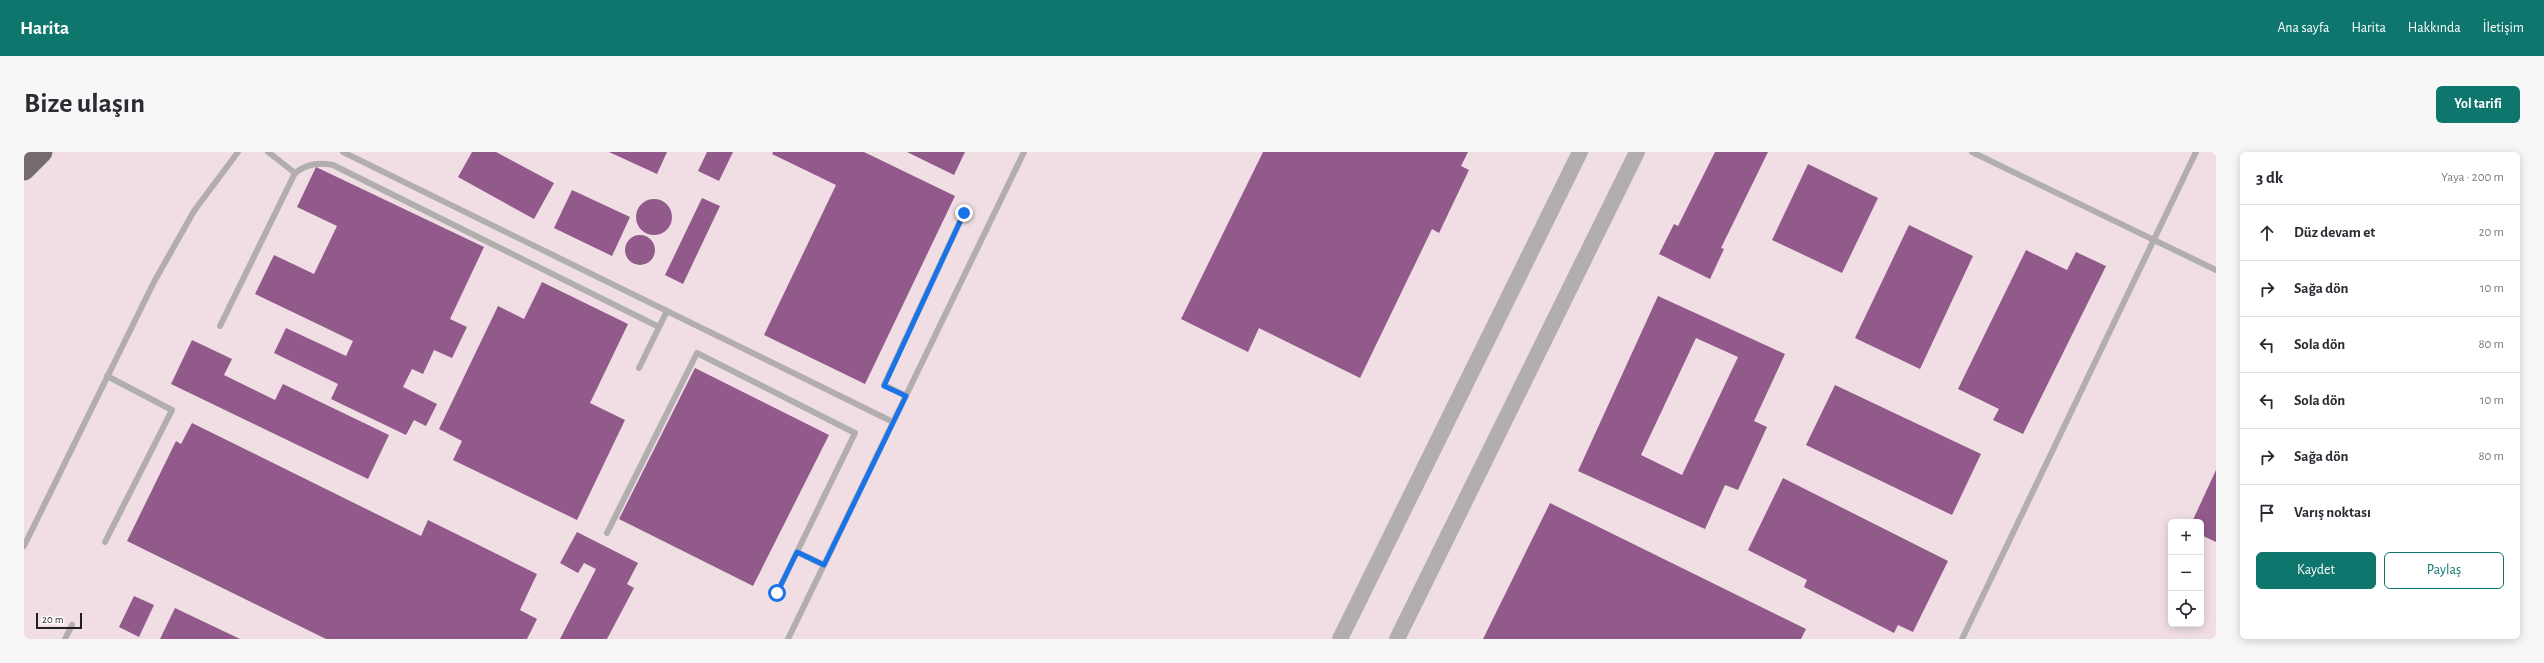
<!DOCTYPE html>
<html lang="tr">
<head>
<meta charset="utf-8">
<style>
  body { margin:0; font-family:"Alegreya Sans",sans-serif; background:#f7f7f7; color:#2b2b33 }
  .controls { position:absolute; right:12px; bottom:12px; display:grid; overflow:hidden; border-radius:6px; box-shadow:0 2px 10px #0003 }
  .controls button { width:36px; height:36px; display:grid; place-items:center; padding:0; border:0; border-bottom:1px solid #e1e1e2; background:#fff; color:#2b2b33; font:20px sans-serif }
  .scale { position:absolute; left:12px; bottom:10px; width:46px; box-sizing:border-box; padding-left:4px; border:2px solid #221e20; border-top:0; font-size:11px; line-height:14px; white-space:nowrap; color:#221e20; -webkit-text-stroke:3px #fff; paint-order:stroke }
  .stop { position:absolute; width:12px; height:12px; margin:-9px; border:3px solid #1a73e8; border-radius:50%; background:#fff }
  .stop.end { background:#1a73e8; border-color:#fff; box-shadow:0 1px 4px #0008 }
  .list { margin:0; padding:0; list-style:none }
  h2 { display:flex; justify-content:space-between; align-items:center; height:52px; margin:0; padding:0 16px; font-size:17px }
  h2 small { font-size:13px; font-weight:400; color:#7c7c81 }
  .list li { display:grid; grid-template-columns:26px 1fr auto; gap:12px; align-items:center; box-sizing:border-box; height:56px; padding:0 16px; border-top:1px solid #e1e1e2 }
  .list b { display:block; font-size:15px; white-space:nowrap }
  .list em { font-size:13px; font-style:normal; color:#7c7c81 }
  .actions { display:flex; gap:8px; padding:12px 16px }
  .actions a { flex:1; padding:9px 0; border:1px solid #0f766e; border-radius:6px; text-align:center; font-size:14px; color:#0f766e }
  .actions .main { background:#0f766e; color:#fff }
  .icon { flex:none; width:22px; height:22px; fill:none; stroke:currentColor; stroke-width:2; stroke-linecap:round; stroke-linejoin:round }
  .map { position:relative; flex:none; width:2192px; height:487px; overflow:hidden; border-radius:6px }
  header { display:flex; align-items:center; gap:24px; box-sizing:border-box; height:56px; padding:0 20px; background:#0f766e; color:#fff }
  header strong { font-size:19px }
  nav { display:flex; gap:22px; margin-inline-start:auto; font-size:14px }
  .intro { display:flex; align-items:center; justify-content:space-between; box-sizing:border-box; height:96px; padding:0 24px }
  h1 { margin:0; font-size:28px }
  .button { padding:10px 18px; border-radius:6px; background:#0f766e; color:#fff; font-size:14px; font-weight:700 }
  main { display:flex; gap:24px; padding:0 24px }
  aside { flex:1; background:#fff; border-radius:6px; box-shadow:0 2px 10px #0003 }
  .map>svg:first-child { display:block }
</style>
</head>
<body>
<header>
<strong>Harita</strong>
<nav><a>Ana sayfa</a><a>Harita</a><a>Hakkında</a><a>İletişim</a></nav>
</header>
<div class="intro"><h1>Bize ulaşın</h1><a class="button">Yol tarifi</a></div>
<main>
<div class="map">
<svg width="2192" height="487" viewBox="0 0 2192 487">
  <rect width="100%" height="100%" fill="#f8eef2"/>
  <!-- built -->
  <path fill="#f1dee5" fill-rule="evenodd" d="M 0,0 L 2192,0 L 2192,487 L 0,487 ZM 2147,370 L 2177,370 L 2177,472 L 2147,472 Z"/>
  <!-- building -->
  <path fill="#915a8a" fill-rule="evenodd" d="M 448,0 L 472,0 L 530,31 L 510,67 L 434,25 Z
    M 585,0 L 643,0 L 633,22 Z
    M 683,0 L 709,0 L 695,29 L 674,19 Z
    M 749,0 L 840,0 L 931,44 L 841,232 L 740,183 L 812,33 L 748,2 Z
    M 883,0 L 941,0 L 930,23 Z
    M 1239,0 L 1444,0 L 1437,14 L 1445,18 L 1415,81 L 1408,77 L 1336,226 L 1235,176 L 1224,200 L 1157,167 Z
    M 1691,0 L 1744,0 L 1697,96 L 1700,97 L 1686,127 L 1635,102 L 1650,72 L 1654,74 Z
    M 1784,12 L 1854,46 L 1818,121 L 1748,88 Z
    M 292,15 L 460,95 L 426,167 L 443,175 L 428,206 L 410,198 L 399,222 L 388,217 L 379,235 L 413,252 L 402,274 L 390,268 L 382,283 L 307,247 L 314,232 L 250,201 L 262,176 L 322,204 L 329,189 L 231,142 L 250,103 L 290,122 L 313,74 L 273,55 Z
    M 548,38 L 606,65 L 588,104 L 530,76 Z
    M 678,46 L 696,54 L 659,132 L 641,123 Z
    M612 65a18 18 0 1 1 36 0a18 18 0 1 1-36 0Z
    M 1885,73 L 1949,104 L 1896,217 L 1831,186 Z
    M601 98a15 15 0 1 1 30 0a15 15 0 1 1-30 0Z
    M 2002,98 L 2043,118 L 2052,100 L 2082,114 L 1999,282 L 1969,268 L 1975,257 L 1934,237 Z
    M 518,130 L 604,172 L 566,251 L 601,268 L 553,368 L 429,308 L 438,289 L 415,277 L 474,154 L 500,167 Z
    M 1634,144 L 1761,202 L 1730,269 L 1743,275 L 1714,338 L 1701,333 L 1681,377 L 1554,319 ZM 1672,186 L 1714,205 L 1658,323 L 1617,303 Z
    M 168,188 L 208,207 L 200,223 L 251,248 L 259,232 L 365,283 L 344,327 L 147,232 Z
    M 671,216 L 805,283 L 729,434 L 595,367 Z
    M 1811,233 L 1957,302 L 1928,363 L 1782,293 Z
    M 168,271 L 397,384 L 404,368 L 513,422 L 496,458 L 513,467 L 503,487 L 302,487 L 103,389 L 152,289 L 157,292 Z
    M 2192,318 L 2192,390 L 2177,383 L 2177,370 L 2168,370 Z
    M 1759,326 L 1924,409 L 1889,480 L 1874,473 L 1870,481 L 1780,435 L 1783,428 L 1724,398 Z
    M 1526,351 L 1782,477 L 1777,487 L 1459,487 Z
    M 553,380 L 614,411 L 603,432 L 610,436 L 583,487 L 536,487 L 572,417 L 560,411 L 554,421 L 536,411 Z
    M 110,444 L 130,453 L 115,485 L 95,475 Z
    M 151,456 L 216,487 L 136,487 Z"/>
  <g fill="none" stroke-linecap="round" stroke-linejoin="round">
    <!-- service -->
    <path stroke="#b2aeae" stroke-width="6" d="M 244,0 L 271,21
      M 319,0 L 869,270
      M 1948,0 L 2192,118
      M 196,174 L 271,21 C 283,12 294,10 309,13 L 635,175
      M 615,216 L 643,159
      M 882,244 L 860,233 L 940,61
      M 583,381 L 673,201 L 831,281 L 753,441
      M 81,390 L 148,258 L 83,224
      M 0,394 L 130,130 L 170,59 L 214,0
      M 773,400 L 800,413
      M 41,487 L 48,473
      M 764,487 L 1000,0
      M 1938,487 L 2172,0"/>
    <!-- tertiary -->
    <path stroke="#b2aeae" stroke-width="16" d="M 1316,487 L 1556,0
      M 1373,487 L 1613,0"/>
    <!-- trunk -->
    <path stroke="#746c6c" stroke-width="21" d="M 0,18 L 18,0"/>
  </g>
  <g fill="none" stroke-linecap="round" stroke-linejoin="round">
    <!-- route -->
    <path stroke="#1a73e8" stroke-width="5" d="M 753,441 L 773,400 L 800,413 L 882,244 L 860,234 L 940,61"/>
  </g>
</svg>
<div class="controls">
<button>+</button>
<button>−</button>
<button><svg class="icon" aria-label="locate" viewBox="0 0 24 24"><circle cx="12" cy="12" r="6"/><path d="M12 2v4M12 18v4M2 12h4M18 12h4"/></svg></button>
</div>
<div class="scale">20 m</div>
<div class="stop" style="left:753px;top:441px"></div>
<div class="stop end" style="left:940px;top:61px"></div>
</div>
<aside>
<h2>3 dk<small>Yaya · 200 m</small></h2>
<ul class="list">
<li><svg class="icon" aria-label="ahead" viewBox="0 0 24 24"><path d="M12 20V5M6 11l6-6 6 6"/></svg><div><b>Düz devam et</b></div><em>20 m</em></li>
<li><svg class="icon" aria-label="right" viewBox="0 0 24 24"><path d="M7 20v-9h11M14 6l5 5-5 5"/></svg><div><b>Sağa dön</b></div><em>10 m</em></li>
<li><svg class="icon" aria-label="left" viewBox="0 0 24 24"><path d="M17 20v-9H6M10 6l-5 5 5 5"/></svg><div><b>Sola dön</b></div><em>80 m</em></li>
<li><svg class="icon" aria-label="left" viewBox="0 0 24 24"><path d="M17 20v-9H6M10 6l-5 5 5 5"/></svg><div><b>Sola dön</b></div><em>10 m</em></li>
<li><svg class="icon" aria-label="right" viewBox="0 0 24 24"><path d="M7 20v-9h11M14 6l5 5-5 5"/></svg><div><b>Sağa dön</b></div><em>80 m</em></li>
<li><svg class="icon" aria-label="arrive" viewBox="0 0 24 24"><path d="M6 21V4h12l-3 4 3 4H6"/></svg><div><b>Varış noktası</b></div></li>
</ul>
<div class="actions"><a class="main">Kaydet</a><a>Paylaş</a></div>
</aside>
</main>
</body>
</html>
